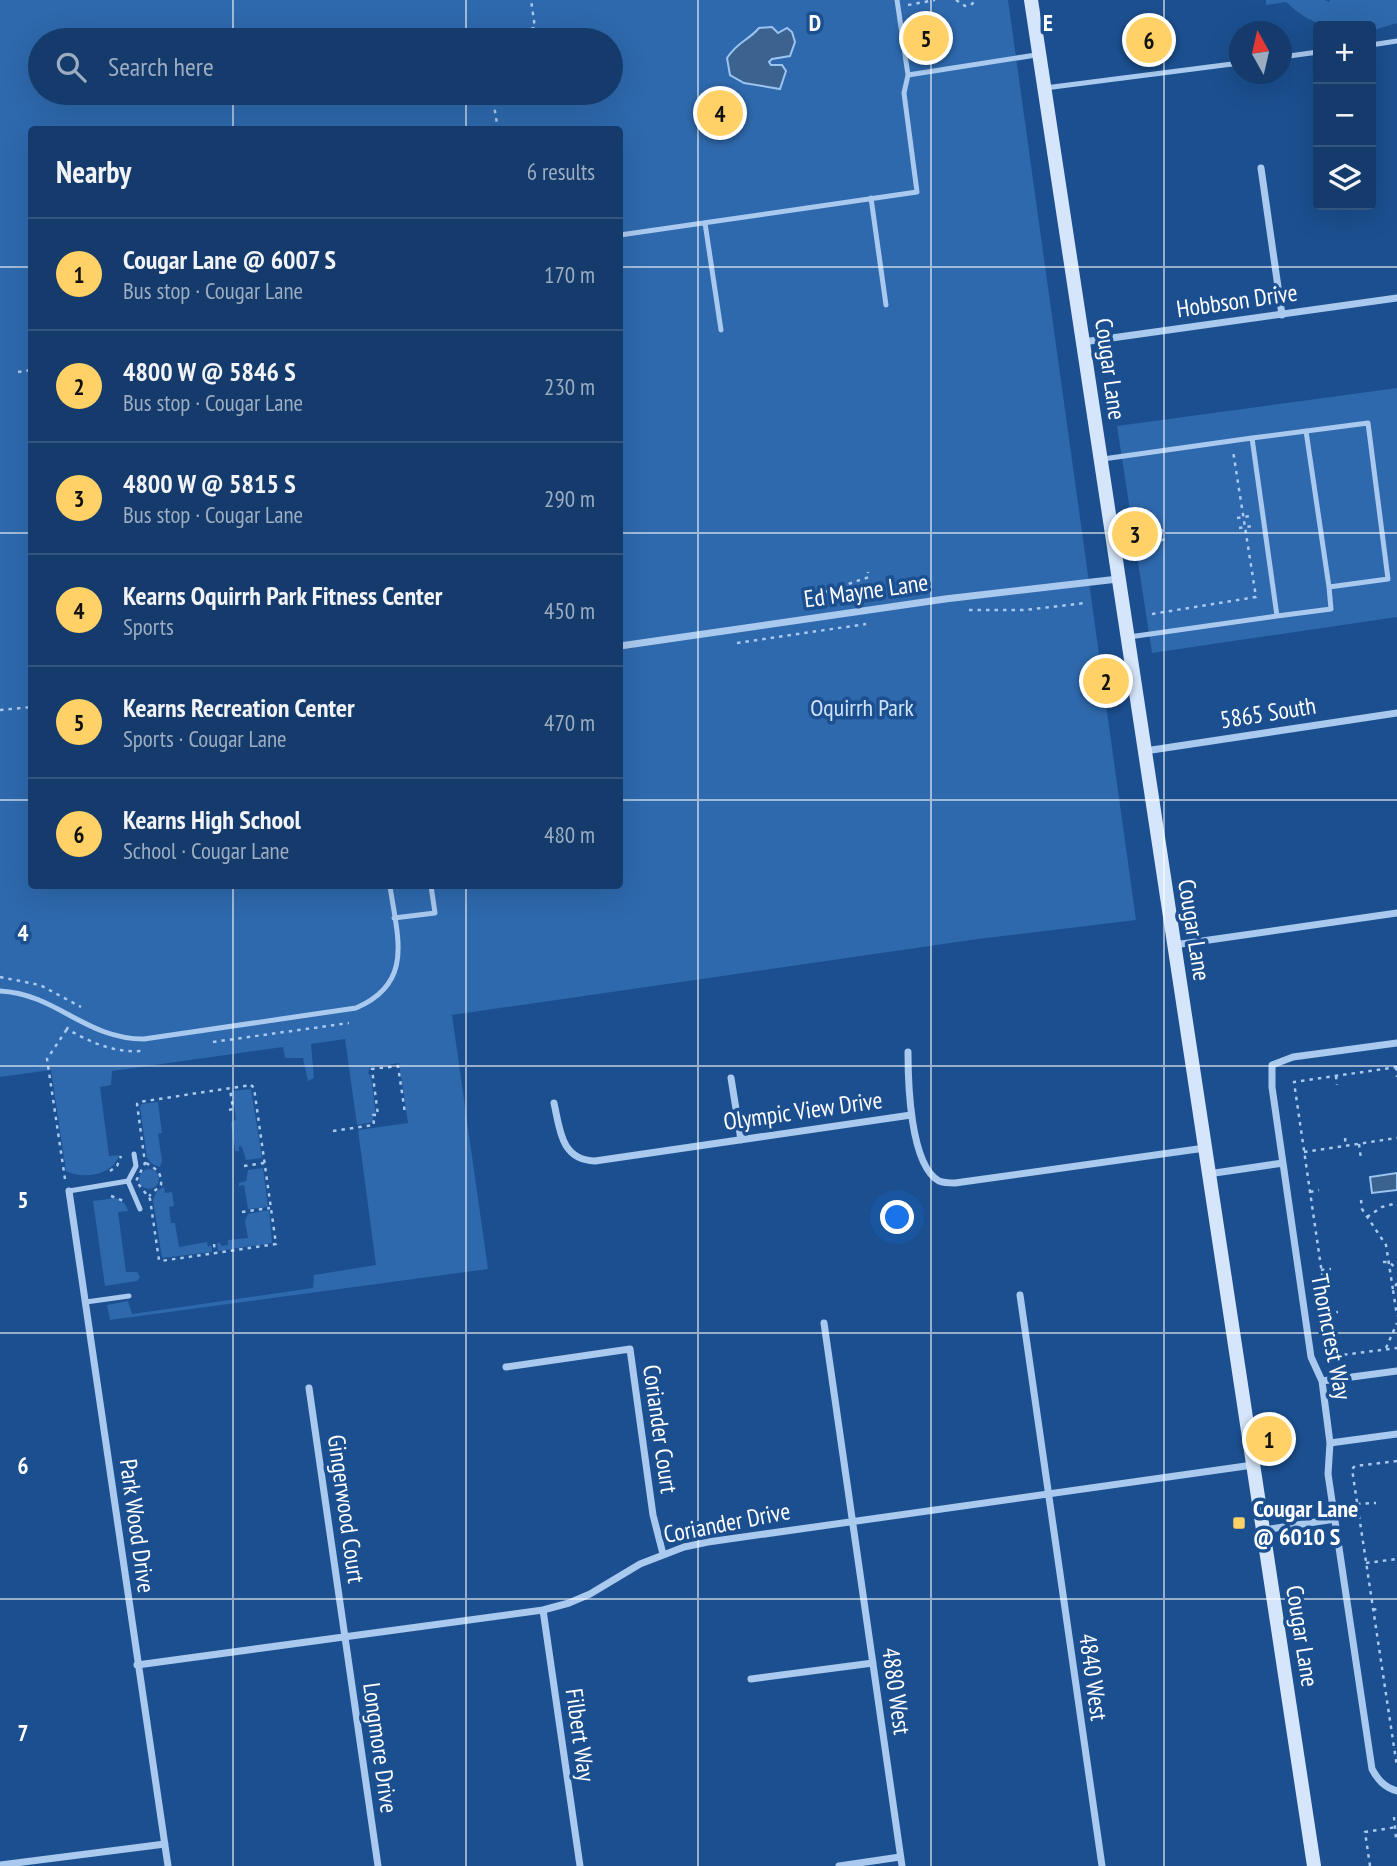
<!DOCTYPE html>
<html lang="en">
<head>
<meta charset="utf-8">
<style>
  body { margin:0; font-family:"PT Sans Narrow",sans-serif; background:#214673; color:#f1f3f6 }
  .controls { position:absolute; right:21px; top:21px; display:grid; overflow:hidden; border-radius:7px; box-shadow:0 7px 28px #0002 }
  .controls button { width:63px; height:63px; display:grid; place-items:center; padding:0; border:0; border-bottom:2px solid #33557e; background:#143b6b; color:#f1f3f6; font:35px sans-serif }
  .compass { position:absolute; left:1229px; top:21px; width:63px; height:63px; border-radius:50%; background:#143b6b; box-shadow:0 7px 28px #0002; rotate:352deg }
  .you { position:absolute; left:898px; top:1218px; width:24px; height:24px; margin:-18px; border:5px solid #fff; border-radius:50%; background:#1a73e8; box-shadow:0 0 0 10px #1a73e833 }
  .badge { display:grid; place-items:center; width:46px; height:46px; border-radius:50%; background:#ffd166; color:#111; font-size:23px; font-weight:700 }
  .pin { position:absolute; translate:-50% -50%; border:4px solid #fff; box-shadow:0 2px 7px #0006 }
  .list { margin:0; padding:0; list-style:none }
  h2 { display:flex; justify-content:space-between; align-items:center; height:91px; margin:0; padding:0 28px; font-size:30px }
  h2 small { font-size:23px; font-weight:400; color:#9dadc1 }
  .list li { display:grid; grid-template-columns:46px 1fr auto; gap:21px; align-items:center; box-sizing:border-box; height:112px; padding:0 28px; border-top:2px solid #33557e }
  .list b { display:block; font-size:26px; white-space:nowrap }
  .list p { margin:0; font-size:23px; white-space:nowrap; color:#9dadc1 }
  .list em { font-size:23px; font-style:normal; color:#9dadc1 }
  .icon { flex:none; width:38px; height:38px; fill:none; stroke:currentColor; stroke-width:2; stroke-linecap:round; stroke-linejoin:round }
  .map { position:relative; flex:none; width:1397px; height:1866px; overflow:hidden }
  .search { position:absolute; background:#143b6b; box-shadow:0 7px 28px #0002; left:28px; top:28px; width:595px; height:77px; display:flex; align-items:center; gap:18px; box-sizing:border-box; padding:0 24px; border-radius:38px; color:#9dadc1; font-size:26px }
  .panel { position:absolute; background:#143b6b; box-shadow:0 7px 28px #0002; left:28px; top:126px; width:595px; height:763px; border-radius:7px }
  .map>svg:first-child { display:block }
</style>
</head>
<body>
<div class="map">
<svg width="1397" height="1866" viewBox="0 0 1397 1866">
  <rect width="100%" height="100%" fill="#1b4f8f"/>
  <!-- green -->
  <path fill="#2e69ad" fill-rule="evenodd" d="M 0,0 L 1008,0 L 1136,920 L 978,939 L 452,1015 L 488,1269 L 110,1320 L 107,1305 L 128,1301 L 132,1314 L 313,1288 L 314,1275 L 376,1265 L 358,1130 L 408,1123 L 399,1063 L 370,1068 L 368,1073 L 371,1076 L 376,1115 L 373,1116 L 373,1122 L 357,1125 L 345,1039 L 311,1044 L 314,1078 L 308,1081 L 303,1058 L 285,1058 L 283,1047 L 112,1071 L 111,1085 L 100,1087 L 109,1156 L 119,1155 C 113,1175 84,1180 66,1171 L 51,1070 L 0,1077 ZM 40,40 L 611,40 L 611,93 L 40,93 ZM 32,130 L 620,130 L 620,886 L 32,886 Z
    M 1266,0 L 1325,0 L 1329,2 L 1330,0 L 1397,0 L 1397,23 L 1371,31 L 1371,26 C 1330,26 1318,31 1286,2 L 1266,5 Z
    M 1397,388 L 1397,617 L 1152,653 L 1117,426 Z
    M 251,1089 L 262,1158 L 246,1160 L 242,1147 L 239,1146 L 239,1151 L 235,1151 L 231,1123 L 236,1119 L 232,1091 Z
    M 158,1102 L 162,1133 L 158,1134 L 162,1161 L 160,1167 L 152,1164 L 147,1158 L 140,1107 L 141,1104 Z
    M 263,1168 L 268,1207 L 248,1209 L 244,1185 L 239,1186 L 239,1183 L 246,1181 L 248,1170 Z
    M139 1179a10 10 0 1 1 20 0a10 10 0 1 1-20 0Z
    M 164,1187 L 165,1193 L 172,1192 L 174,1206 L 169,1207 L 171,1223 L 175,1223 L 179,1247 L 207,1242 L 208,1247 L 211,1245 L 212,1252 L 162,1258 L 153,1200 L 157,1191 Z
    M 116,1198 C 122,1201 126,1203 128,1211 L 118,1212 L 126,1272 L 137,1272 L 140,1277 L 137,1281 L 105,1286 L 93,1201 Z
    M 269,1210 L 272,1243 L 218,1251 L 217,1244 L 219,1242 L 222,1246 L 228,1245 L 228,1240 L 248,1238 L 245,1221 L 248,1214 Z"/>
  <!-- water -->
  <path fill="#3c6290" stroke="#9cc4f0" stroke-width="2" d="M 772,27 L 778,33 L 787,28 L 792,32 L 795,42 L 790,56 L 772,59 L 769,62 L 771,65 L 782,65 L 786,71 L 780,89 L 744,83 L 730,75 L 727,58 C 738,41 748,41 759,28 Z
    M 1397,1173 L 1397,1190 L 1372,1193 L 1370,1177 Z"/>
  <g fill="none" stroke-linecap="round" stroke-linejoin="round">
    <!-- path -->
    <path stroke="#a9c9ee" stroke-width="2.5" stroke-dasharray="3.5 5" stroke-linecap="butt" d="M 956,0 L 965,6 L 971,5 L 976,0
      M 908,5 L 935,0
      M 483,40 L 483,38 L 535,28 L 531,0
      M 492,93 L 498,130
      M 18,372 L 32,370
      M 1237,518 L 1251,516
      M 1239,528 L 1253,526
      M 1135,535 L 1166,530
      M 1136,545 L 1167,539
      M 821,605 L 819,594 L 869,577 L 868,572
      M 969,610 L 1025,610 L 1085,603
      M 1152,614 L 1256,597 L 1233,451
      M 737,643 L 866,624
      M 0,710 L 32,707
      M 0,977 L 40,985 L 81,1007
      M 68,1027 L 67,1029 C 90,1042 114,1053 141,1051
      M 213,1042 L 349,1023
      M 1396,1067 L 1397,1077
      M 1397,1067 L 1294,1082 L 1334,1356 L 1397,1348
      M 1336,1076 L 1337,1085
      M 251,1085 L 254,1088 L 276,1244 L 161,1261 L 159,1260 L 150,1199 L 136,1181 L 145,1163 L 137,1104 L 139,1102 Z
      M 229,1110 L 233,1109 L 230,1089
      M 333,1131 L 374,1125 L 373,1115 L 378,1115 L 372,1069 L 398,1066 L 405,1113
      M 1345,1138 L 1346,1146
      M 1359,1144 L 1361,1159
      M 1304,1152 L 1397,1138
      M 146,1163 C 156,1169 162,1172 161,1185 L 149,1196
      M 244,1166 L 265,1163
      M 110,1171 L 117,1166 L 121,1156
      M 65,1179 L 47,1059 L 67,1029
      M 1310,1192 L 1319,1190
      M 111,1196 L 124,1201
      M 1361,1200 L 1362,1209 L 1386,1245 L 1393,1290
      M 242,1212 L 270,1208
      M 1367,1217 L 1382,1207 L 1397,1203
      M 214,1244 L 215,1254
      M 1383,1262 L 1389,1262 L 1397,1269
      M 1321,1270 L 1331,1269
      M 1397,1283 L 1393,1290 L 1397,1316
      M 1328,1314 L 1338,1312
      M 1386,1348 L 1397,1323
      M 1397,1461 L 1355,1466 L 1352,1469 L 1397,1767
      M 1357,1504 L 1376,1503
      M 1366,1563 L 1397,1559
      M 1373,1610 L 1381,1608
      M 1394,1817 L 1396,1838
      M 1370,1866 L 1365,1832 L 1397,1827"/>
    <!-- lane -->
    <path stroke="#a9c9ee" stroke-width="5" d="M 897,0 L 908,75 L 1036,55
      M 1371,45 L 1397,41
      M 1282,57 L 1318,52
      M 1045,88 L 1240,63
      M 871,198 L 886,305
      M 705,223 L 721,330
      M 620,235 L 917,192 L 904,93 L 908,75
      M 1306,431 L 1329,587
      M 1252,438 L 1368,423 L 1388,579 L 1329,587 L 1331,609 L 1277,616
      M 1103,459 L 1252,438 L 1277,616 L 1129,637
      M 394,918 L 435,913 L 431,886
      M 0,991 C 57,994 85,1039 144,1039 L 356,1008 C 415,983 397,936 390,886
      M 128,1181 L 140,1209
      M 69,1191 L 128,1181 L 136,1166 L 134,1154
      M 86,1302 L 129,1296"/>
    <!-- street -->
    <path stroke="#a9c9ee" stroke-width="7" d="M 1261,168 L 1282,315
      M 1083,342 L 1397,298
      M 620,646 L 945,599 L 1118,579
      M 1145,751 L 1397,713
      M 1174,945 L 1397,913
      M 1397,1043 L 1293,1057 L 1272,1065 L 1272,1087 L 1311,1357 L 1322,1381 L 1330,1443 L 1328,1474 L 1372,1769 C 1378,1780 1384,1787 1397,1791
      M 908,1052 C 908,1082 910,1165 939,1181 C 944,1183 949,1183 955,1183 L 1205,1148
      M 731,1078 L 741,1140
      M 554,1103 C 560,1130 561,1160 595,1161 L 911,1115
      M 1208,1174 L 1283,1163
      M 69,1191 L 168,1866
      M 1020,1295 L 1102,1866
      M 824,1323 L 902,1866
      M 506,1367 L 630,1349 L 653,1515 L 663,1554
      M 1322,1381 L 1397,1371
      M 309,1388 L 378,1866
      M 1330,1443 L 1397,1434
      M 1264,1530 L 1335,1519
      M 543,1610 L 580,1866
      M 137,1665 L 543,1610 L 569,1603 L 590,1594 L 640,1564 L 684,1547 L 708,1542 L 1253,1465
      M 751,1679 L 873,1663
      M 0,1865 L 165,1844
      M 839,1866 L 900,1857"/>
    <!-- secondary -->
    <path stroke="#d6e6fa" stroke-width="14" d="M 1031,0 L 1314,1866"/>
  </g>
  <!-- grid -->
  <path fill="none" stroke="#fff" stroke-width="2" stroke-opacity="0.55" d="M 233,0 L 233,40M 466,0 L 466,40M 698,0 L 698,1866M 931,0 L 931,1866M 1164,0 L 1164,1866M 233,93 L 233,130M 466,93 L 466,130M 0,267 L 32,267M 620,267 L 1397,267M 0,533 L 32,533M 620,533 L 1397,533M 0,800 L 32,800M 620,800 L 1397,800M 233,886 L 233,1866M 466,886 L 466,1866M 0,1066 L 1397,1066M 0,1333 L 1397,1333M 0,1599 L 1397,1599"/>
  <!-- markers -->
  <rect fill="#ffd166" stroke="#1b4f8f" stroke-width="2.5" x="1232" y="1516" width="14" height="14" rx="3.5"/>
  <g text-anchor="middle" stroke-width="7" stroke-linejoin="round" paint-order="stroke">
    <!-- street labels -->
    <g font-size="24" fill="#fff" stroke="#1b4f8f">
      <text transform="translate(1237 301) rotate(-8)" y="8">Hobbson Drive</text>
      <text transform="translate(1110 369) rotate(82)" y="8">Cougar Lane</text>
      <text transform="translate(866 591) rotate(-8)" y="8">Ed Mayne Lane</text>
      <text transform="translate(1268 713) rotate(-9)" y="8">5865 South</text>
      <text transform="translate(1194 930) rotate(81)" y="8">Cougar Lane</text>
      <text transform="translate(803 1111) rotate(-8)" y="8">Olympic View Drive</text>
      <text transform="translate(1331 1337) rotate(79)" y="8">Thorncrest Way</text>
      <text transform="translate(660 1429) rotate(82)" y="8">Coriander Court</text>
      <text transform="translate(346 1509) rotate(82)" y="8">Gingerwood Court</text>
      <text transform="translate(727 1523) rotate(-11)" y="8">Coriander Drive</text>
      <text transform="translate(137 1526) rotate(82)" y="8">Park Wood Drive</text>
      <text transform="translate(1302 1636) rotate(81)" y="8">Cougar Lane</text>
      <text transform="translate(1093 1677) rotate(82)" y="8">4840 West</text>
      <text transform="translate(896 1691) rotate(82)" y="8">4880 West</text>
      <text transform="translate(580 1735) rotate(82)" y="8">Filbert Way</text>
      <text transform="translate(380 1748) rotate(82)" y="8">Longmore Drive</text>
    </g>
    <!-- park labels -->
    <g font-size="24" fill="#cfe3fa" stroke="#1b4f8f">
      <text x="862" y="716">Oquirrh Park</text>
    </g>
    <!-- poi labels -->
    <g font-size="24" font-weight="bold" fill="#fff" stroke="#1b4f8f" text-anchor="start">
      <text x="1253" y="1517">Cougar Lane<tspan x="1253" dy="28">@ 6010 S</tspan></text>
    </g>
  </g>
  <g font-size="23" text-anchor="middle" font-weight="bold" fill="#fff" stroke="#1b4f8f" stroke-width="7" stroke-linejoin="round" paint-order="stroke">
    <text x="815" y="31">D</text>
    <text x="1048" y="31">E</text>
    <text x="23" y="941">4</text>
    <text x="23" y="1208">5</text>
    <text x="23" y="1474">6</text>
    <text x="23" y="1741">7</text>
  </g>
</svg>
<div class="controls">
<button>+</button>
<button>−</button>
<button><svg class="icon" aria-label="layers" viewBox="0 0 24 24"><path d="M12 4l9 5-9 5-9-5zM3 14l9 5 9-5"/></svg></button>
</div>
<svg class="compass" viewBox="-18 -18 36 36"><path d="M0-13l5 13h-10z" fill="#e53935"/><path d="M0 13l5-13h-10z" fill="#9dadc1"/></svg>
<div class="you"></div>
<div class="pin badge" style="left:1269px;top:1439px">1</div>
<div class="pin badge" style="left:1106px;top:681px">2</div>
<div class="pin badge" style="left:1135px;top:534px">3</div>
<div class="pin badge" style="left:720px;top:113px">4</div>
<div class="pin badge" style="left:926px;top:38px">5</div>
<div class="pin badge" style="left:1149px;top:40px">6</div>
<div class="search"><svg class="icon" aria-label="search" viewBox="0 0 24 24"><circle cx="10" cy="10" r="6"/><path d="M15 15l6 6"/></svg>Search here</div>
<section class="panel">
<h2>Nearby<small>6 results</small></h2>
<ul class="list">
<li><span class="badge">1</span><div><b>Cougar Lane @ 6007 S</b><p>Bus stop · Cougar Lane</p></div><em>170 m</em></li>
<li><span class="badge">2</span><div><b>4800 W @ 5846 S</b><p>Bus stop · Cougar Lane</p></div><em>230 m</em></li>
<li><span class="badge">3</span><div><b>4800 W @ 5815 S</b><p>Bus stop · Cougar Lane</p></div><em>290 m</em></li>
<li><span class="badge">4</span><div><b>Kearns Oquirrh Park Fitness Center</b><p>Sports</p></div><em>450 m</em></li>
<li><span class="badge">5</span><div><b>Kearns Recreation Center</b><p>Sports · Cougar Lane</p></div><em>470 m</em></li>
<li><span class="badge">6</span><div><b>Kearns High School</b><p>School · Cougar Lane</p></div><em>480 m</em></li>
</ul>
</section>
</div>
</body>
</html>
